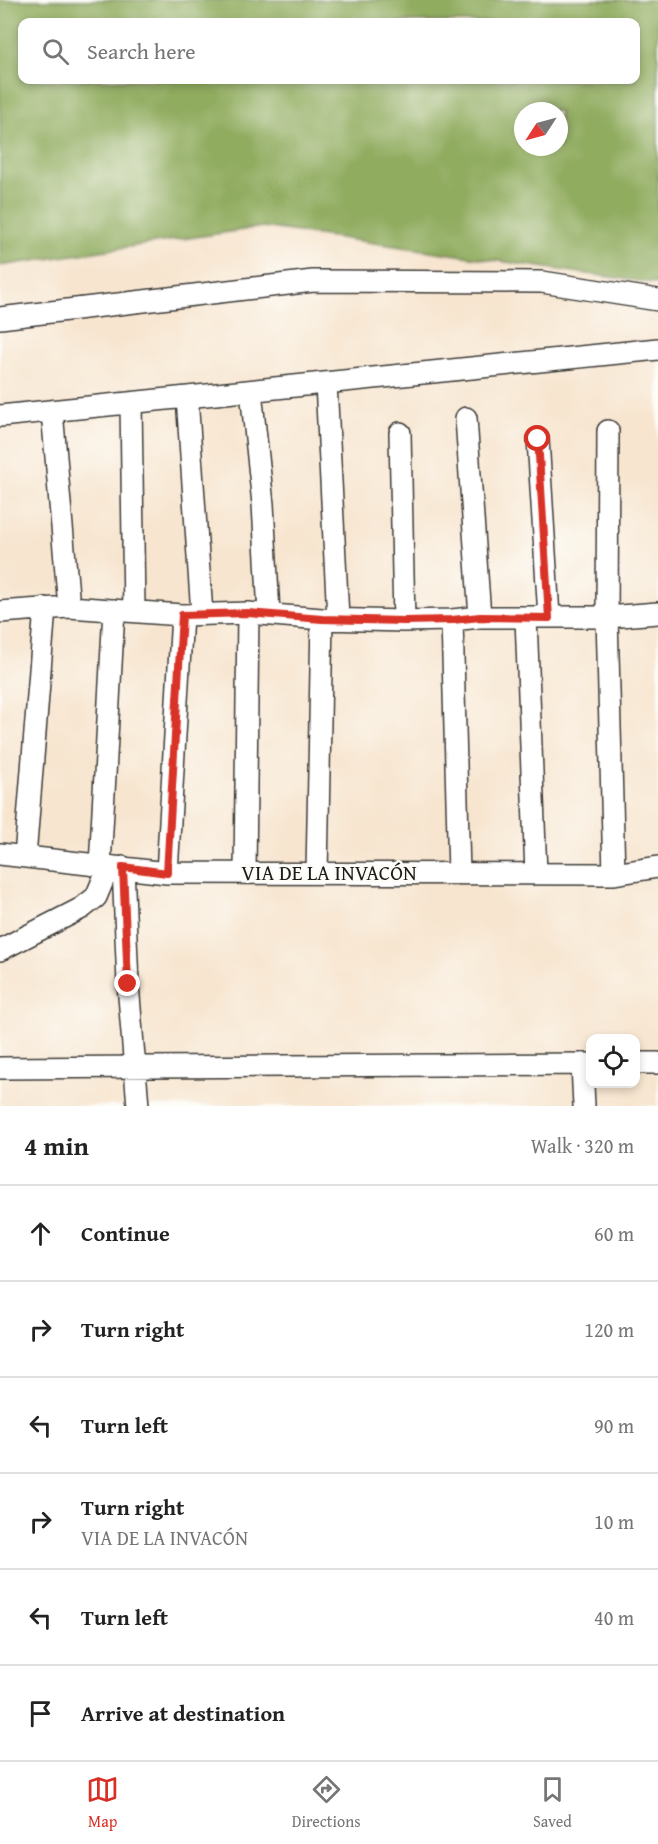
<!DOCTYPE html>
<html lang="en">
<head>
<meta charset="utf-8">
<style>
  body { margin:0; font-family:"Gentium Book Plus",serif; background:#f2f2f2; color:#222 }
  .controls { position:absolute; right:18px; bottom:18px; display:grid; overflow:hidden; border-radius:12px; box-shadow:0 3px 9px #0003 }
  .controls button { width:54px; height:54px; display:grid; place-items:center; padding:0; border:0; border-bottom:2px solid #e0e0e0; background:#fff; color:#222; font:30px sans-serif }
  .compass { position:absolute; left:514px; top:102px; width:54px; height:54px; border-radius:50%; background:#fff; box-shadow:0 3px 9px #0003; rotate:234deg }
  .stop { position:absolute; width:18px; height:18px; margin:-14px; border:4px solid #d93025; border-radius:50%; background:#fff }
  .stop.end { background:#d93025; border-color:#fff; box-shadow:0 2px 6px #0008 }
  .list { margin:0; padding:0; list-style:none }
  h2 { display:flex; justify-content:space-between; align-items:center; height:78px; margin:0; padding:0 24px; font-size:26px }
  h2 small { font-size:20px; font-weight:400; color:#767676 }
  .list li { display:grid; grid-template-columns:39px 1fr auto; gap:18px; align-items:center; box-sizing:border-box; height:96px; padding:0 24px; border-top:2px solid #e0e0e0 }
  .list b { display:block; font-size:22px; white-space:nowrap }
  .list p { margin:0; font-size:20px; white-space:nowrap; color:#767676 }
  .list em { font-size:20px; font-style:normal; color:#767676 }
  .icon { flex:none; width:33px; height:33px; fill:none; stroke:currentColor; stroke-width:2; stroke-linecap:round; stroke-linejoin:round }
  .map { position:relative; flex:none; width:658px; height:1106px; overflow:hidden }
  .search { position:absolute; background:#fff; box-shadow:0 3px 9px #0003; left:18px; right:18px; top:18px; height:66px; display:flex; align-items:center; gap:15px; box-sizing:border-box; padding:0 21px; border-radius:12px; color:#767676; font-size:22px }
  .sheet { height:654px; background:#fff }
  nav { display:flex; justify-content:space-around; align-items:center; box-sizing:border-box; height:84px; border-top:2px solid #e0e0e0; background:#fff; font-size:16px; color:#767676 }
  nav a { display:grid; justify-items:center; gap:3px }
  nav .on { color:#d93025 }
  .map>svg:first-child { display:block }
</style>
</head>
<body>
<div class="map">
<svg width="658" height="1106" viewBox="0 0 658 1106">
  <rect width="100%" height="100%" fill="#fdfcf7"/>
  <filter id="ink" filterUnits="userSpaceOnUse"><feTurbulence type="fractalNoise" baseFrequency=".0167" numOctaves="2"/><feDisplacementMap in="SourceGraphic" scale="12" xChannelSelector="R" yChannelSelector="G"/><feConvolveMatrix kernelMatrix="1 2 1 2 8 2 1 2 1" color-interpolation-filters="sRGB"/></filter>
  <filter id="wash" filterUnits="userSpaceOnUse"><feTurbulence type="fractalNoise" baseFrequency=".008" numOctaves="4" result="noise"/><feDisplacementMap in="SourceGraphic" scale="24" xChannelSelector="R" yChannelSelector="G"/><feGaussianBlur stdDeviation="1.35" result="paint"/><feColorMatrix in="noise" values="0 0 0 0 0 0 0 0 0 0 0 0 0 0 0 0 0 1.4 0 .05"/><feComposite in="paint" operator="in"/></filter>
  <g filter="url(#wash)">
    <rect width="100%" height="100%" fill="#f7e5cf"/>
    <!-- forest -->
    <path fill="#90ac5f" stroke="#56643e" stroke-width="1.5" fill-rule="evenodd" d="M 0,0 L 658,0 L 658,284 L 263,227 L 0,266 ZM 22,22 L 636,22 L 636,80 L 22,80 ZM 523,111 L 559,111 L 559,147 L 523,147 Z"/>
  </g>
  <g filter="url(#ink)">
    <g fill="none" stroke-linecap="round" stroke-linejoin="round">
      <defs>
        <path id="minor" d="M 0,318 L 313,281 L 542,282 L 658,300
          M 326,383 L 338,618
          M 251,391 L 263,504 L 269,614
          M 187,397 L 202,614
          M 131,403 L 134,611
          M 52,411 L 69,607
          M 0,416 L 658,349
          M 466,418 L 480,617
          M 608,431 L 607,617 L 614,874
          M 400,433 L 404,621
          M 538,439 L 549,617
          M 0,612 L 69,607 L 182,615 L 248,613 L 322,619 L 404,621 L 452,620 L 480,617 L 607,617 L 658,613
          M 526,618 L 536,874
          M 452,620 L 459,873
          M 0,854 L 167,873 L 614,874 L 658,867
          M 25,857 L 45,608
          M 100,866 L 114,610
          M 123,867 L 128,984 L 138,1106
          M 167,873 L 182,615
          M 245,873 L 248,613
          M 317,873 L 322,619
          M 0,950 L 82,908 L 96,897 L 109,866
          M 636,1063 L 658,1063
          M 582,1064 L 584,1106
          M 0,1068 L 590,1064"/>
      </defs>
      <!-- minor casing -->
      <use href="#minor" stroke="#3d3a37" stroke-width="24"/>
      <!-- minor -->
      <use href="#minor" stroke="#fff" stroke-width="21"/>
    </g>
  </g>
  <g fill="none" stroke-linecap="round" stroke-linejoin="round" filter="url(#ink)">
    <!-- route -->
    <path stroke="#d93025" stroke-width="8" d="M 128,984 L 123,867 L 167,873 L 182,615 L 248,613 L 322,619 L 404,621 L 452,620 L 480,617 L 549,618 L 538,439"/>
  </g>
  <g text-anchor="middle" stroke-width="5" stroke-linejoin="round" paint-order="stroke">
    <!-- street labels -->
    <g font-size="21" fill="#1c1c1c" stroke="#fdfcf7">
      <text x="329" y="880">VIA DE LA INVACÓN</text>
    </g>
  </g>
</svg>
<div class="controls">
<button><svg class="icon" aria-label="locate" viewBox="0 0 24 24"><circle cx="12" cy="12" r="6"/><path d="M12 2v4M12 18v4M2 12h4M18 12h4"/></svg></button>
</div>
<svg class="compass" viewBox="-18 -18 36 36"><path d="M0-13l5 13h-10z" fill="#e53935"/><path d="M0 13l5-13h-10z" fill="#767676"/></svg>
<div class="stop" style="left:538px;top:439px"></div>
<div class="stop end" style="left:128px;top:984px"></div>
<div class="search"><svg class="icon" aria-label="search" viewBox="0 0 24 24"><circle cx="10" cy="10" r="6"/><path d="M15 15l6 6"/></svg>Search here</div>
</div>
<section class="sheet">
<h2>4 min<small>Walk · 320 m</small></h2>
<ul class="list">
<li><svg class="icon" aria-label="ahead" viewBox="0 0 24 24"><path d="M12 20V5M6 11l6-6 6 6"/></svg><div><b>Continue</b></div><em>60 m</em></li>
<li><svg class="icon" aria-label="right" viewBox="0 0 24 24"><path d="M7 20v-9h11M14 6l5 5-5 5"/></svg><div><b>Turn right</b></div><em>120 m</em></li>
<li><svg class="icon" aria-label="left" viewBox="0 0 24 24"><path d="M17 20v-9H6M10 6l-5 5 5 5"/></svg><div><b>Turn left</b></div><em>90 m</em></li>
<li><svg class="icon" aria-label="right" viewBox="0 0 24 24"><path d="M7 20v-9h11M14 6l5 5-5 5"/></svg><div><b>Turn right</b><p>VIA DE LA INVACÓN</p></div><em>10 m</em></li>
<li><svg class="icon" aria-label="left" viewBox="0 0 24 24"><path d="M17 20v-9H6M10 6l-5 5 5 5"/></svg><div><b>Turn left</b></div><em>40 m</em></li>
<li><svg class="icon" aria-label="arrive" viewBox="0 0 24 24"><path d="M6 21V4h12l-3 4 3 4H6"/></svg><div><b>Arrive at destination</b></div></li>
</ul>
</section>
<nav>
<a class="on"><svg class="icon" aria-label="map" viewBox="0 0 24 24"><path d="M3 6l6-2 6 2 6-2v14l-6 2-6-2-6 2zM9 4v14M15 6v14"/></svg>Map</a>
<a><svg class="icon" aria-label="directions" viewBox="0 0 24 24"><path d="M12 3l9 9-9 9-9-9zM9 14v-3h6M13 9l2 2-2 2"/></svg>Directions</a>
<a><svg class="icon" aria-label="saved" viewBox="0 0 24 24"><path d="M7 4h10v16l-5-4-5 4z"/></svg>Saved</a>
</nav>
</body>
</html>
